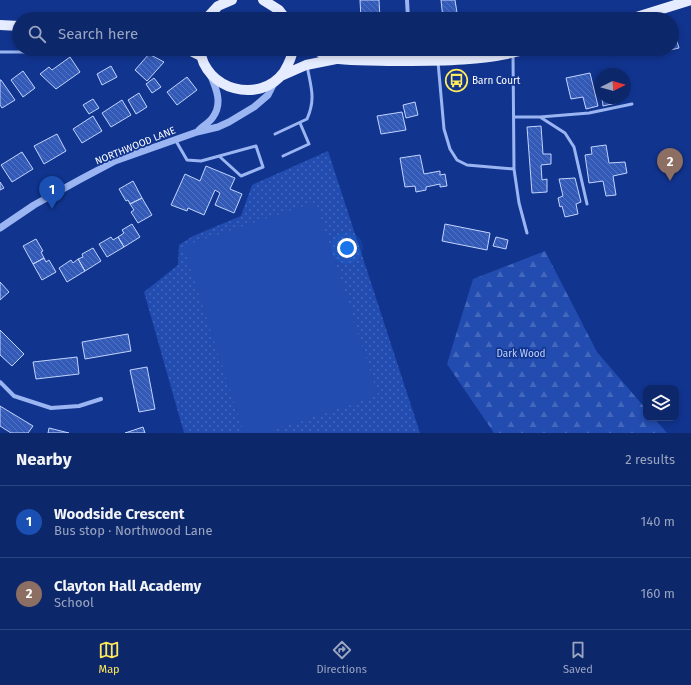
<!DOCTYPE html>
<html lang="en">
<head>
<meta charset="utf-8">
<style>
  body { margin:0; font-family:"Fira Sans",sans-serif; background:#162f71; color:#f1f3f6 }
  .controls { position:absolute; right:12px; bottom:12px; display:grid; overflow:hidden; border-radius:8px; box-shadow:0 2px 6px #0003 }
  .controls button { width:36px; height:36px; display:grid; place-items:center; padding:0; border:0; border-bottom:1px solid #2d447e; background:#0d276b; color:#f1f3f6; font:20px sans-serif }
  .compass { position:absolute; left:595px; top:68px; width:36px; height:36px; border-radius:50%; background:#0d276b; box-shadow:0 2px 6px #0003; rotate:85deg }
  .you { position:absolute; left:347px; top:248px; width:14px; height:14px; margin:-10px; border:3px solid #fff; border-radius:50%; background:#1a73e8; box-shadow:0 0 0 6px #1a73e833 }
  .badge { display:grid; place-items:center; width:26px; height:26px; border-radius:50%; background:#ffe95c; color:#fff; font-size:13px; font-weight:700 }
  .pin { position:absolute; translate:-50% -33px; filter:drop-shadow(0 1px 2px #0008) }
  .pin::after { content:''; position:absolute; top:21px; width:14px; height:12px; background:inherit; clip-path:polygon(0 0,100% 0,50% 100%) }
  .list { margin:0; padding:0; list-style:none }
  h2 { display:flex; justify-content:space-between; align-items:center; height:52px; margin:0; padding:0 16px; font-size:17px }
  h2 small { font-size:13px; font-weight:400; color:#9aa5c1 }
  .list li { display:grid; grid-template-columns:26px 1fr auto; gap:12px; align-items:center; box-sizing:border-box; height:72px; padding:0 16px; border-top:1px solid #2d447e }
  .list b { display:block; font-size:15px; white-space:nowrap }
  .list p { margin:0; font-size:13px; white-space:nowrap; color:#9aa5c1 }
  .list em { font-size:13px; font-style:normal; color:#9aa5c1 }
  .icon { flex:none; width:22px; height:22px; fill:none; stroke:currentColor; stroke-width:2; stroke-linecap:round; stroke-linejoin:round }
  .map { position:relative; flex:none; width:691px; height:433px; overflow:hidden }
  .search { position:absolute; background:#0d276b; box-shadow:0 2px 6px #0003; left:12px; right:12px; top:12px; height:44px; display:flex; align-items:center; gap:10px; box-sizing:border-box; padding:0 14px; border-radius:22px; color:#9aa5c1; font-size:15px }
  .sheet { height:196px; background:#0d276b }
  nav { display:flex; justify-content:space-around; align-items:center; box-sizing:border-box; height:56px; border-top:1px solid #2d447e; background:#0d276b; font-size:11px; color:#9aa5c1 }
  nav a { display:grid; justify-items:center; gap:2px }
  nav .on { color:#ffe95c }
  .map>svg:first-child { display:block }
</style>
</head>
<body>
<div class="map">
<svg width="691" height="433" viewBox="0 0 691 433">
  <defs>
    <pattern id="green-dots" width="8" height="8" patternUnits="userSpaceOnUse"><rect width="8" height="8" fill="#224caf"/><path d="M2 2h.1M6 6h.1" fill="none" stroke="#4367bb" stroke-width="1.8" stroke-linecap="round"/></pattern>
    <pattern id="forest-firs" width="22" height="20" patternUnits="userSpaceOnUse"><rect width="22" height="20" fill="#224caf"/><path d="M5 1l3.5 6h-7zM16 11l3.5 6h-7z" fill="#4367bb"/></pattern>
    <pattern id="building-back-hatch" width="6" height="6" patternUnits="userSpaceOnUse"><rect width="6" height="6" fill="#345ab7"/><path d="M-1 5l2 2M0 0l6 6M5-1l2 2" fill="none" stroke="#5273c2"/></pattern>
  </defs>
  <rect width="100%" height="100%" fill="#11348f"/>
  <!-- green -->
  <path fill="url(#green-dots)" d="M 328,151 L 420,433 L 184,433 L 144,292 L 178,265 L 179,245 L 193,236 L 241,216 L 252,185 Z"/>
  <!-- forest -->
  <path fill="url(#forest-firs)" d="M 545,251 L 597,352 L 646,409 L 646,418 L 654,418 L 667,433 L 494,433 L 447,364 L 473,279 Z"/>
  <!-- pitch -->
  <path fill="#224caf" d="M 316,202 L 378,395 L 263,433 L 244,433 L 183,246 Z"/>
  <!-- building -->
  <path fill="url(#building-back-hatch)" stroke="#c2d4fd" d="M 360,0 L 379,0 L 380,19 L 361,19 Z
    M 441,0 L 455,0 L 458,19 L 443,19 Z
    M 519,15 L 519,19 L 489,19 Z
    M 672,24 L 679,48 L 666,51 L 666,49 L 672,49 Z
    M 149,54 L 164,62 L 147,81 L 135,70 Z
    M 70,57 L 80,72 L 56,89 L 40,74 L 49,67 L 52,70 Z
    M 111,66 L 117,77 L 102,85 L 97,74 Z
    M 23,71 L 35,88 L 23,97 L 11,80 Z
    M 590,73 L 598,106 L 586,109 L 583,97 L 571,99 L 566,78 Z
    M 187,77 L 197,90 L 177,105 L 167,92 Z
    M 154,78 L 161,87 L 152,93 L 146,84 Z
    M 0,80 L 1,80 L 15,100 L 2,108 L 0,105 Z
    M 139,93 L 147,107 L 136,114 L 128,100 Z
    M 602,98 L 615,98 L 616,103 L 603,106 Z
    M 93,99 L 99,108 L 89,114 L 83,105 Z
    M 122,100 L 131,115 L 111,127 L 102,113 Z
    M 415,102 L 418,115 L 406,118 L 403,105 Z
    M 402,112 L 406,130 L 381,134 L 377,116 Z
    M 93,116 L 102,131 L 82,143 L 73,129 Z
    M 541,126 L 543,154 L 551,154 L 551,164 L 541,165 L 542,180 L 547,179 L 547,192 L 532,193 L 527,127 Z
    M 57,134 L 66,151 L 44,164 L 34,146 Z
    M 606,145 L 609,163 L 625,162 L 627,173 L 613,176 L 616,195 L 606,196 L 603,181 L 589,183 L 585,155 L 592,154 L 591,147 Z
    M 22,152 L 33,169 L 12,182 L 1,165 Z
    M 420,155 L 424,174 L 440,171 L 440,175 L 445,174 L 447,186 L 440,187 L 440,184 L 426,187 L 426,190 L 416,192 L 415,186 L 405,187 L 400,158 Z
    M 206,166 L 235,178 L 230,189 L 242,194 L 234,213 L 215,205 L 220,193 L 215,190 L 204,215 L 188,208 L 187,211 L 171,205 L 185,174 L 200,181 Z
    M 575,178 L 581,202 L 576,204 L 578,214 L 565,217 L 562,206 L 560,207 L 558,198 L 563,196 L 559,179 Z
    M 133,181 L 142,198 L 130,204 L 128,200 L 126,201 L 119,189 Z
    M 0,182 L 4,188 L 0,190 Z
    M 142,198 L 152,215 L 138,223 L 131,212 L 134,210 L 130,204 Z
    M 132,224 L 140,237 L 124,247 L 118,237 L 124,233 L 122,230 Z
    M 445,224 L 490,233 L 487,250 L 442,241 Z
    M 111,237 L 113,240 L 118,237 L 124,247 L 107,257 L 99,244 Z
    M 496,237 L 508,240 L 506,249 L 493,246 Z
    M 36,239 L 43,251 L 41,252 L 44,258 L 33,264 L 23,246 Z
    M 93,248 L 101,261 L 85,271 L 78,259 L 83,257 L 82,254 Z
    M 44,258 L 46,262 L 49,260 L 56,272 L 42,280 L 33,264 Z
    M 78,259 L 85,271 L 67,282 L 59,268 L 71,260 L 73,263 Z
    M 0,282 L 9,292 L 0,300 Z
    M 0,330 L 24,354 L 12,366 L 0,355 Z
    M 128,334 L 131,351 L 85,359 L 82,342 Z
    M 77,357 L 79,374 L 36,379 L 33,362 Z
    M 147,367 L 155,409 L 139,412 L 130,370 Z
    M 0,406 L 33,426 L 28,433 L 11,433 L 0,426 Z
    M 143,427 L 145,433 L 125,433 Z
    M 49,428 L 69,433 L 48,433 Z"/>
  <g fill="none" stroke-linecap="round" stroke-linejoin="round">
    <!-- service -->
    <path stroke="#9bb5f2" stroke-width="3" d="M 0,52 L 24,52 L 43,49
      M 513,55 L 514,169 L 519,203 L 527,233
      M 438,62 L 444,129 L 450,149 L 457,160 L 467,165 L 514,169
      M 514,117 L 540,117 L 565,133 L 574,147 L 587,204
      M 540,117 L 589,113 L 632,104
      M 275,134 L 307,119 C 316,99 311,87 307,66
      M 176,141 L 187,160 L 201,161 L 256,146 L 263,167 L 241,176 L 219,156
      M 283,156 L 309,144 L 300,123"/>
    <!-- minor -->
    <path stroke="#9bb5f2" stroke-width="4" d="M 407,0 L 408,19
      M 409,49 L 409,60
      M 0,382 L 14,396 L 51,408 L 79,406 L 101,399"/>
    <!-- tertiary -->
    <path stroke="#9bb5f2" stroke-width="7" d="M 199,130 C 203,126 210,122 213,117 C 223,103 216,88 210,74
      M 0,228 L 34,205 L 81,179 L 115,161 L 197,132 L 218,127 L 229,122 L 254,107 L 268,95 L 275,81"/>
    <!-- primary -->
    <path stroke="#e6ecff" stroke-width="10" d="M 263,0 L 279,10 L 286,19
      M 206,19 L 218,6 L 232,0
      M 630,19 L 691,0
      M 0,25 L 19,26
      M 187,49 L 201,56
      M 200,49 C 204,90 260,105 284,72 C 288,65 292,57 293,49
      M 313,49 C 322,53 330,57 339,59 C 355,61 372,60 388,61 C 433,61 484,62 527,49
      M 281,76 L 306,65 L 336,59"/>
  </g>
  <!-- icons -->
  <defs>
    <symbol id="bus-ring" viewBox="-11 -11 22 22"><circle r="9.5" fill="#11348f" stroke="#ffe95c" stroke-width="1.5"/><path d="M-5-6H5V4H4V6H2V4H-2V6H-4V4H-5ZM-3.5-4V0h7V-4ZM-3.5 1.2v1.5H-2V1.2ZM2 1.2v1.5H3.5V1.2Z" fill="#ffe95c"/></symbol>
  </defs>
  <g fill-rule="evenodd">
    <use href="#bus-ring" x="444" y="68" width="25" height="25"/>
  </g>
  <g text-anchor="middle" stroke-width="3.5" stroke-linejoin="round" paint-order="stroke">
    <!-- poi labels -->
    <g font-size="10" fill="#fff" stroke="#11348f" text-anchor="start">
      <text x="472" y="84">Barn Court</text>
    </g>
    <!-- street labels -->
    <g font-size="10" fill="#fff" stroke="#11348f">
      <text transform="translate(135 145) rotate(-22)" y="4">NORTHWOOD LANE</text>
    </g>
    <!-- park labels -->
    <g font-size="10" fill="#c2d4fd" stroke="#11348f">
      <text x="521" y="357">Dark Wood</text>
    </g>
  </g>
</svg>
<div class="controls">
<button><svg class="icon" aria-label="layers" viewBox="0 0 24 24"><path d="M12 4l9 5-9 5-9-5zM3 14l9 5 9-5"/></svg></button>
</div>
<svg class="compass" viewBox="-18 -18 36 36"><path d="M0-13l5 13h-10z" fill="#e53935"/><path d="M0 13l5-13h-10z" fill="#9aa5c1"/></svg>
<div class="you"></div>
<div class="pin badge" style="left:52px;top:209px;background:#1a4fb4">1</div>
<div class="pin badge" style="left:670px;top:181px;background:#8d6e63">2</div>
<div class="search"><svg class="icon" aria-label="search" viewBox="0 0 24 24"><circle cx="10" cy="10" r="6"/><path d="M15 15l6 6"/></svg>Search here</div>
</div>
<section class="sheet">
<h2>Nearby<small>2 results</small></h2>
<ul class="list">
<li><span class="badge" style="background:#1a4fb4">1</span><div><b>Woodside Crescent</b><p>Bus stop · Northwood Lane</p></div><em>140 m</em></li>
<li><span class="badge" style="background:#8d6e63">2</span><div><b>Clayton Hall Academy</b><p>School</p></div><em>160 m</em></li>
</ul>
</section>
<nav>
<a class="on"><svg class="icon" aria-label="map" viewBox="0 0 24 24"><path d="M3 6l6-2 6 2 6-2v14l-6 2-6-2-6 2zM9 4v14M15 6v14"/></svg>Map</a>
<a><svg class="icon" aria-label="directions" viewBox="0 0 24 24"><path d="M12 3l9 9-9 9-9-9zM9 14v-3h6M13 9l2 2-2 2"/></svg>Directions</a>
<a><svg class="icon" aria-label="saved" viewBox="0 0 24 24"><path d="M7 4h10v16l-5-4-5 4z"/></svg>Saved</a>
</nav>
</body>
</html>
